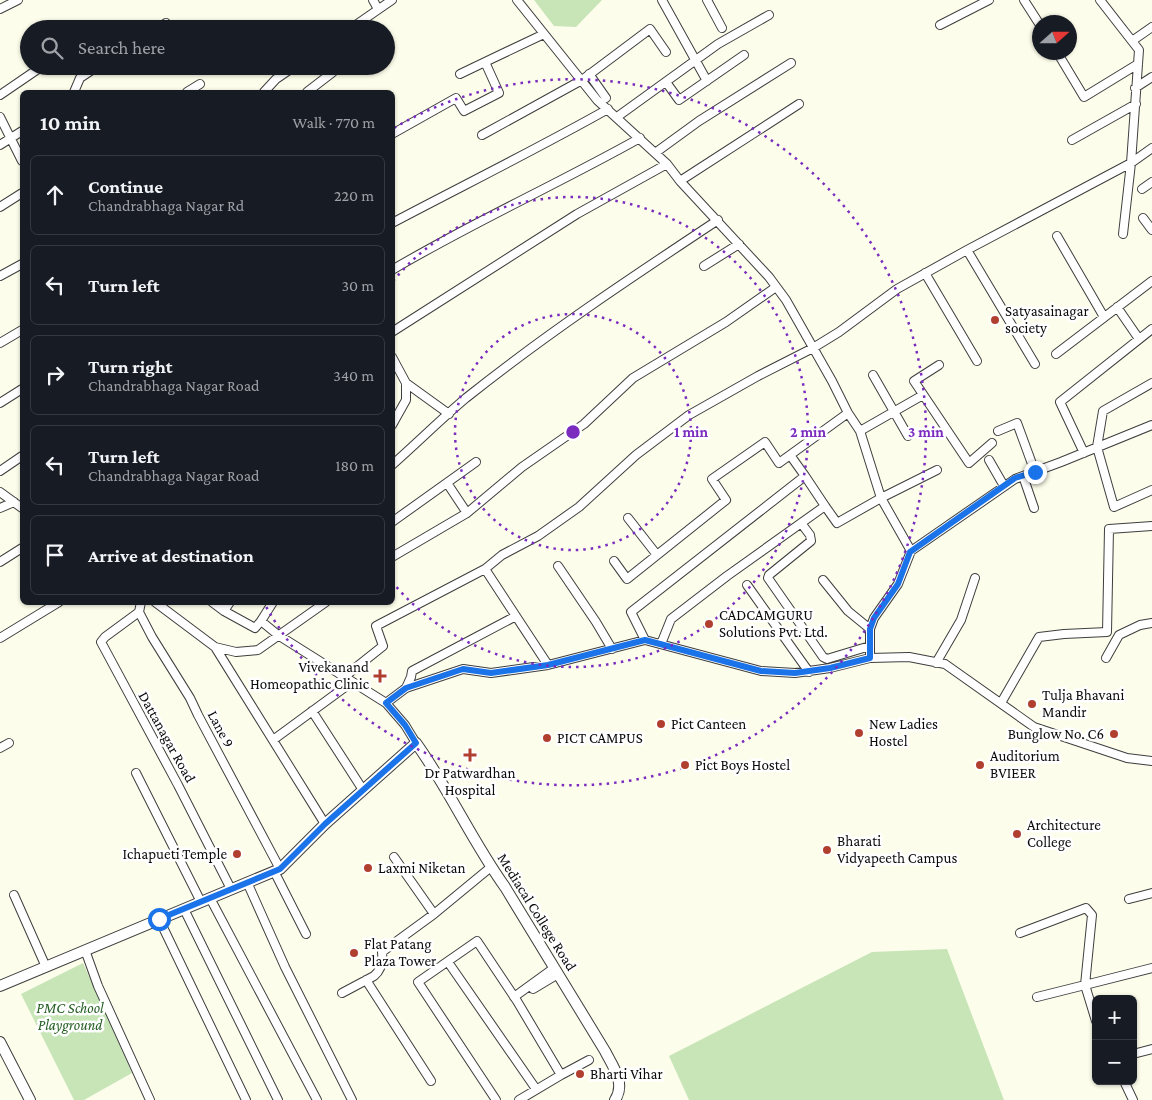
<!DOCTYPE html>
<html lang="en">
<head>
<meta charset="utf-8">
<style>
  body { margin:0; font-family:"Crimson Pro",serif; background:#20242c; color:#f1f3f6 }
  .controls { position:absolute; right:15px; bottom:15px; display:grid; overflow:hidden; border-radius:8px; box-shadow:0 1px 4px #0004 }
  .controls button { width:45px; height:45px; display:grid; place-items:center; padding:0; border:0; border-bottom:1px solid #363941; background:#171b24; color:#f1f3f6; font:25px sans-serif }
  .compass { position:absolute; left:1032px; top:15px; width:45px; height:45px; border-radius:50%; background:#171b24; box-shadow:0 1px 4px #0004; rotate:69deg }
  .stop { position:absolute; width:15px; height:15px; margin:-11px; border:4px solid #1a73e8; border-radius:50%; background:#fff }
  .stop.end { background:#1a73e8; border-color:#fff; box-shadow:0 1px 5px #0008 }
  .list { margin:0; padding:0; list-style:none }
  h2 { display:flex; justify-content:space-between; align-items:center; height:65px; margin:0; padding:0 20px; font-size:21px }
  h2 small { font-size:16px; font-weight:400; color:#9ea1a6 }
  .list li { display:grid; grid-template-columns:32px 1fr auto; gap:15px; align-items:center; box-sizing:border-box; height:80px; margin:0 10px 10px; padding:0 10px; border:1px solid #363941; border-radius:8px }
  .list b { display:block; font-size:19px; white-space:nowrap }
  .list p { margin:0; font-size:16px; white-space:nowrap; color:#9ea1a6 }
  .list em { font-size:16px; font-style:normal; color:#9ea1a6 }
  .icon { flex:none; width:28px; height:28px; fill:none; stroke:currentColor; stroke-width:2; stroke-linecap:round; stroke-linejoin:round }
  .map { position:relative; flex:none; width:1152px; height:1100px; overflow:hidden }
  .search { position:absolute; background:#171b24; box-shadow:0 1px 4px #0004; left:20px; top:20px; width:375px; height:55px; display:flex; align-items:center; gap:12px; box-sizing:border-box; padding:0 18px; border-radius:28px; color:#9ea1a6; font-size:19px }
  .panel { position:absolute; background:#171b24; box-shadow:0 1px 4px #0004; left:20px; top:90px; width:375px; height:515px; border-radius:8px }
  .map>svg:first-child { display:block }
</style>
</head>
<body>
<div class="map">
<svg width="1152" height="1100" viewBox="0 0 1152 1100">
  <rect width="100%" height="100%" fill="#fdfdeb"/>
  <!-- green -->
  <path fill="#c8e5b8" d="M 534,0 L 602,0 L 576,27 L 554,26 Z
    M 947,949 L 1004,1100 L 689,1100 L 669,1056 L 872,952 Z
    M 83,963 L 132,1073 L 84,1100 L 74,1100 L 21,994 Z"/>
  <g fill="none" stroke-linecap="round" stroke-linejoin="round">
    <defs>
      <path id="minor" d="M 373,0 L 378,9
        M 517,0 L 597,100 L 667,164 L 680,181 L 769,277 L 786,300 L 832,381 L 848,413 L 860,431 L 881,498 L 911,551
        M 662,0 L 707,81
        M 707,0 L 722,28
        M 1024,0 L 1040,25
        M 1100,0 L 1139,50 L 1131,163 L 1123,234
        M 0,9 L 18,0
        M 940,25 L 989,0
        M 157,29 L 166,23
        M 350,29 L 392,0
        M 1132,41 L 1152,27
        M 1057,52 L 1084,97 L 1138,64
        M 460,74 L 485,62
        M 589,74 L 606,98
        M 666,82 L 679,100 L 744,55
        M 1135,88 L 1152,77
        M 74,92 L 80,78 L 98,66
        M 187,92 L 200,84
        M 264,92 L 276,79 L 295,66
        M 307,92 L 333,72
        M 0,95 L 41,67
        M 0,117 L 22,161
        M 617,117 L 718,44 L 769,15
        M 392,134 L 456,98 L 464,111 L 499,93 L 485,62 L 544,34
        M 482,135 L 582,80 L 650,29 L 666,52
        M 1072,140 L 1136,104
        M 0,145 L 22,131
        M 655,153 L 699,121 L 791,63
        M 680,181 L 799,104
        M 1142,189 L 1152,182
        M 0,207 L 22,193
        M 1143,218 L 1152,230
        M 392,223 C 464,185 537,149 608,109
        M 1057,236 L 1104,317
        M 967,250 L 1035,364
        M 704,266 L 739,244
        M 392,270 C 473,222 558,184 640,138
        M 925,273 L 977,361
        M 0,276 L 22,264
        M 1117,307 L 1139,339
        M 392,332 L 577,214 L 667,164
        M 0,343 L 22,330
        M 1056,354 L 1152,281
        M 392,357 L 406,383 L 406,400 L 392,425
        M 939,365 L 914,381 L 969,463 L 992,443
        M 873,375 L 908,436
        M 406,383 L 449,414
        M 1152,383 L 1103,411 L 1097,447 L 1114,507 L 1152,490
        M 0,403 L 22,389
        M 860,431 L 923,395
        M 998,431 L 1017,423 L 1035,472
        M 1084,453 L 1060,402 L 1152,329
        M 989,460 L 1004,486
        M 392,465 C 417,443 441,419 466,398 C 546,334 632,277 718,220
        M 0,471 L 22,456
        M 1023,476 L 1034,508
        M 447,483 L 467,513
        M 0,492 L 22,508
        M 825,506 L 837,523 L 881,498 L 937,470
        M 0,508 L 14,502
        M 628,518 L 657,555
        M 392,522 L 476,462
        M 801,523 L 810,535 L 811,541 L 769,575 L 768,578 L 823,657 L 827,659 L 870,646
        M 392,557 L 467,513 L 522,467 L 584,424 L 633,378 L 726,322 L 776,287
        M 614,561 L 627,579 L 726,500 L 712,479 L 765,442 L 779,463 L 790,455
        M 0,562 L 22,548
        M 558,566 L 596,622 L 612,649
        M 485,569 L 548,665
        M 823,580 L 848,611 L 870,629
        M 747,585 L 809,672
        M 141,602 L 139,612 L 152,637 L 190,698 L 198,715 L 280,869
        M 155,602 L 215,647 L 236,652 L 258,650 L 326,602
        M 212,602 L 224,611
        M 230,602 L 224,611 L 255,628 L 261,621
        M 273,602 L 261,621 L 278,635 L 386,703 L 405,725 L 416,743
        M 139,612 L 105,637 L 101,642 L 178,785 L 231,889
        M 0,638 L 59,602
        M 645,640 L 631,612 L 805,476 L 790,455 L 848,413
        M 661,644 L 671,619 L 727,576 L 825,506 L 805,476
        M 215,647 L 325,824
        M 870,658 L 870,629 L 874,618 L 898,584 L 911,551 L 1015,479 L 1061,462 L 1152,425
        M 1106,658 L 1119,635 L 1140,625 L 1152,623
        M 936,663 L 961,620 L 975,578
        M 344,677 L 383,646 L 376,626 L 485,569 L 502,555 L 538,536 L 579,507 L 636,455 L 689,415 L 758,376 L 813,348 L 839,332 L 897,289 L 967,250 L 1131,163 L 1152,148
        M 406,688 L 411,677 L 412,671 L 516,616
        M 386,703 L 406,688 L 463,669 L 491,673 L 548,665 L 645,640 L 761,671 L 795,673 L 830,668 L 870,658 L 909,657 L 945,664 L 1034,727 L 1127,758 L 1152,761
        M 1001,703 L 1039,637 L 1064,634 L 1107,632 L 1109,529 L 1152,526
        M 312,711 L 363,790
        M 273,740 L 352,682
        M 0,748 L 9,743
        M 136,773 L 201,902
        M 394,857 L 434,914
        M 274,871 L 306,934
        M 247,882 L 285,967 L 352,1100
        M 14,895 L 46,967
        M 210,898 L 317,1100
        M 1129,899 L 1152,893
        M 184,909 L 278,1100
        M 159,919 L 246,1100
        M 1020,933 L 1086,908 L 1092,915 L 1085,985 L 1037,997
        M 85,950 L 98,986 L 150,1100
        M 448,962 L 536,1089
        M 366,980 L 431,1081
        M 533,989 L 558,974
        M 342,993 L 374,976 C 381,970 383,961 382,952 L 434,914 L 491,867
        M 514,997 L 554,968
        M 1096,1021 L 1085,985 L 1152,968
        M 1133,1054 L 1152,1049
        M 561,1075 L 589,1060
        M 1124,1081 L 1133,1100
        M 496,1100 L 418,982 L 477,941 L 517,1001 L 561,1075 L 519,1100"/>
      <path id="tertiary" d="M 0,986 L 280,869 L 325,824 L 416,743 C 449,789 472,841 505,887 L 605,1051 C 613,1067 626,1083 615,1100
        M 0,1042 L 30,1100"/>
    </defs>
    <!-- minor casing -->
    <use href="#minor" stroke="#3e3e3e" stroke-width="10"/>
    <!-- tertiary casing -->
    <use href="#tertiary" stroke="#3e3e3e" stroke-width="12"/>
    <!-- minor -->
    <use href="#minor" stroke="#fff" stroke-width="8"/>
    <!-- tertiary -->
    <use href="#tertiary" stroke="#fff" stroke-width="10"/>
  </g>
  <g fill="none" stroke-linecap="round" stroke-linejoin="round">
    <!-- route -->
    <path stroke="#1a73e8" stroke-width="6" d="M 159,919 L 280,869 L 325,824 L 416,743 L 405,725 L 386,703 L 406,688 L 463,669 L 491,673 L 548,665 L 645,640 L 761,671 L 795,673 L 830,668 L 870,658 L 870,629 L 874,618 L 898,584 L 910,552 L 1015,478 L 1035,472"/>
  </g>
  <!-- distance rings -->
  <g fill="none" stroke="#7b2cbf" stroke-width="2.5" stroke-dasharray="2.5 5">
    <circle cx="573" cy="432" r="118"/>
    <path d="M393 281A235 235 0 1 1 393 583"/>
    <path d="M394 128A353 353 0 1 1 264 603"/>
  </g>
  <!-- markers -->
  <g fill="#b03f2f" stroke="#fff" stroke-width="2">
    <circle cx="995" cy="320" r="5"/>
    <circle cx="709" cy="624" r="5"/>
    <path d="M377.5 668.5h5v5h5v5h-5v5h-5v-5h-5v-5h5z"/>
    <circle cx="1032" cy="704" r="5"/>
    <circle cx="661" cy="724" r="5"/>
    <circle cx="859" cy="733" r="5"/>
    <circle cx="1114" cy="734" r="5"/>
    <circle cx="547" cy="738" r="5"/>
    <path d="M467.5 747.5h5v5h5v5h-5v5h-5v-5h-5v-5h5z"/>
    <circle cx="685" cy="765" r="5"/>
    <circle cx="980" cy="765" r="5"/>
    <circle cx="1017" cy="834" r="5"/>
    <circle cx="827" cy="850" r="5"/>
    <circle cx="237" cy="854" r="5"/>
    <circle cx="368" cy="868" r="5"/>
    <circle cx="354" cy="953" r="5"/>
    <circle cx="580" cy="1074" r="5"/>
  </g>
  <g text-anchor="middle" stroke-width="5" stroke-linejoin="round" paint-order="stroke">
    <!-- poi labels -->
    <g font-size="15" fill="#0b0b0b" stroke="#fff" text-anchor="start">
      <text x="1005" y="316">Satyasainagar<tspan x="1005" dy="17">society</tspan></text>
      <text x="719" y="620">CADCAMGURU<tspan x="719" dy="17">Solutions Pvt. Ltd.</tspan></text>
      <text x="369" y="672" text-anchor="end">Vivekanand<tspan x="369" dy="17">Homeopathic Clinic</tspan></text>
      <text x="1042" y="700">Tulja Bhavani<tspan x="1042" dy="17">Mandir</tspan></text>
      <text x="671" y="729">Pict Canteen</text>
      <text x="869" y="729">New Ladies<tspan x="869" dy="17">Hostel</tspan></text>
      <text x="1104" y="739" text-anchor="end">Bunglow No. C6</text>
      <text x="557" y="743">PICT CAMPUS</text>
      <text x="990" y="761">Auditorium<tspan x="990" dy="17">BVIEER</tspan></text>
      <text x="695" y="770">Pict Boys Hostel</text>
      <text x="470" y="778" text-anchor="middle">Dr Patwardhan<tspan x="470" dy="17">Hospital</tspan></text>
      <text x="1027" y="830">Architecture<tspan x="1027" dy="17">College</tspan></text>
      <text x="837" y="846">Bharati<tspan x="837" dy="17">Vidyapeeth Campus</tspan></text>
      <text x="227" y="859" text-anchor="end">Ichapueti Temple</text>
      <text x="378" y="873">Laxmi Niketan</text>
      <text x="364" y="949">Flat Patang<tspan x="364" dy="17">Plaza Tower</tspan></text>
      <text x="590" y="1079">Bharti Vihar</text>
    </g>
    <!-- street labels -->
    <g font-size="15" fill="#0b0b0b" stroke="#fff">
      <text transform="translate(221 729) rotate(62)" y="5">Lane 9</text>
      <text transform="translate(167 737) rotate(61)" y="5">Dattanagar Road</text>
      <text transform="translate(537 912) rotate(58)" y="5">Mediacal College Road</text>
    </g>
    <!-- park labels -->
    <g font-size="15" font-style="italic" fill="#245d22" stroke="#fff">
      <text x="70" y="1013">PMC School<tspan x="70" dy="17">Playground</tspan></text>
    </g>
  </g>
  <circle cx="573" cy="432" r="8" fill="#7b2cbf" stroke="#fff" stroke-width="2.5"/>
  <g font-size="15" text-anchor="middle" font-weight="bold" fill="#7b2cbf" stroke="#fff" stroke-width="5" stroke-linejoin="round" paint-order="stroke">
    <text x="691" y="437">1 min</text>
    <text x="808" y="437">2 min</text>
    <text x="926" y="437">3 min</text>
  </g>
</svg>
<div class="controls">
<button>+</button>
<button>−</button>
</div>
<svg class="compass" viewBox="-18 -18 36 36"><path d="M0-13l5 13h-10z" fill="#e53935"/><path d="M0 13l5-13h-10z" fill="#9ea1a6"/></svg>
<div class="stop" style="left:159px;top:919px"></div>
<div class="stop end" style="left:1035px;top:472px"></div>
<div class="search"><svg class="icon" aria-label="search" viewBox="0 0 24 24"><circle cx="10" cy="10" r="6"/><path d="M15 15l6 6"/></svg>Search here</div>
<section class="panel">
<h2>10 min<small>Walk · 770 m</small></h2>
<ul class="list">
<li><svg class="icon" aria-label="ahead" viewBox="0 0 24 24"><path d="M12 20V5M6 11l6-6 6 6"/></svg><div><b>Continue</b><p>Chandrabhaga Nagar Rd</p></div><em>220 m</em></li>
<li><svg class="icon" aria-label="left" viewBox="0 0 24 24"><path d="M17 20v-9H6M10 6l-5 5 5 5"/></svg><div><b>Turn left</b></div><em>30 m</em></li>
<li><svg class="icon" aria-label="right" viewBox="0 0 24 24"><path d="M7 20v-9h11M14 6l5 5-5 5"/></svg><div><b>Turn right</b><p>Chandrabhaga Nagar Road</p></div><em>340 m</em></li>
<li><svg class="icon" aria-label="left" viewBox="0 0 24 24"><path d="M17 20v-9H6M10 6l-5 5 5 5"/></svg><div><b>Turn left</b><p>Chandrabhaga Nagar Road</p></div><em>180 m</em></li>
<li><svg class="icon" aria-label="arrive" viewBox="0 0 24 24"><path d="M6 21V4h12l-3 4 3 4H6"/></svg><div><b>Arrive at destination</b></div></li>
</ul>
</section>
</div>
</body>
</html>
